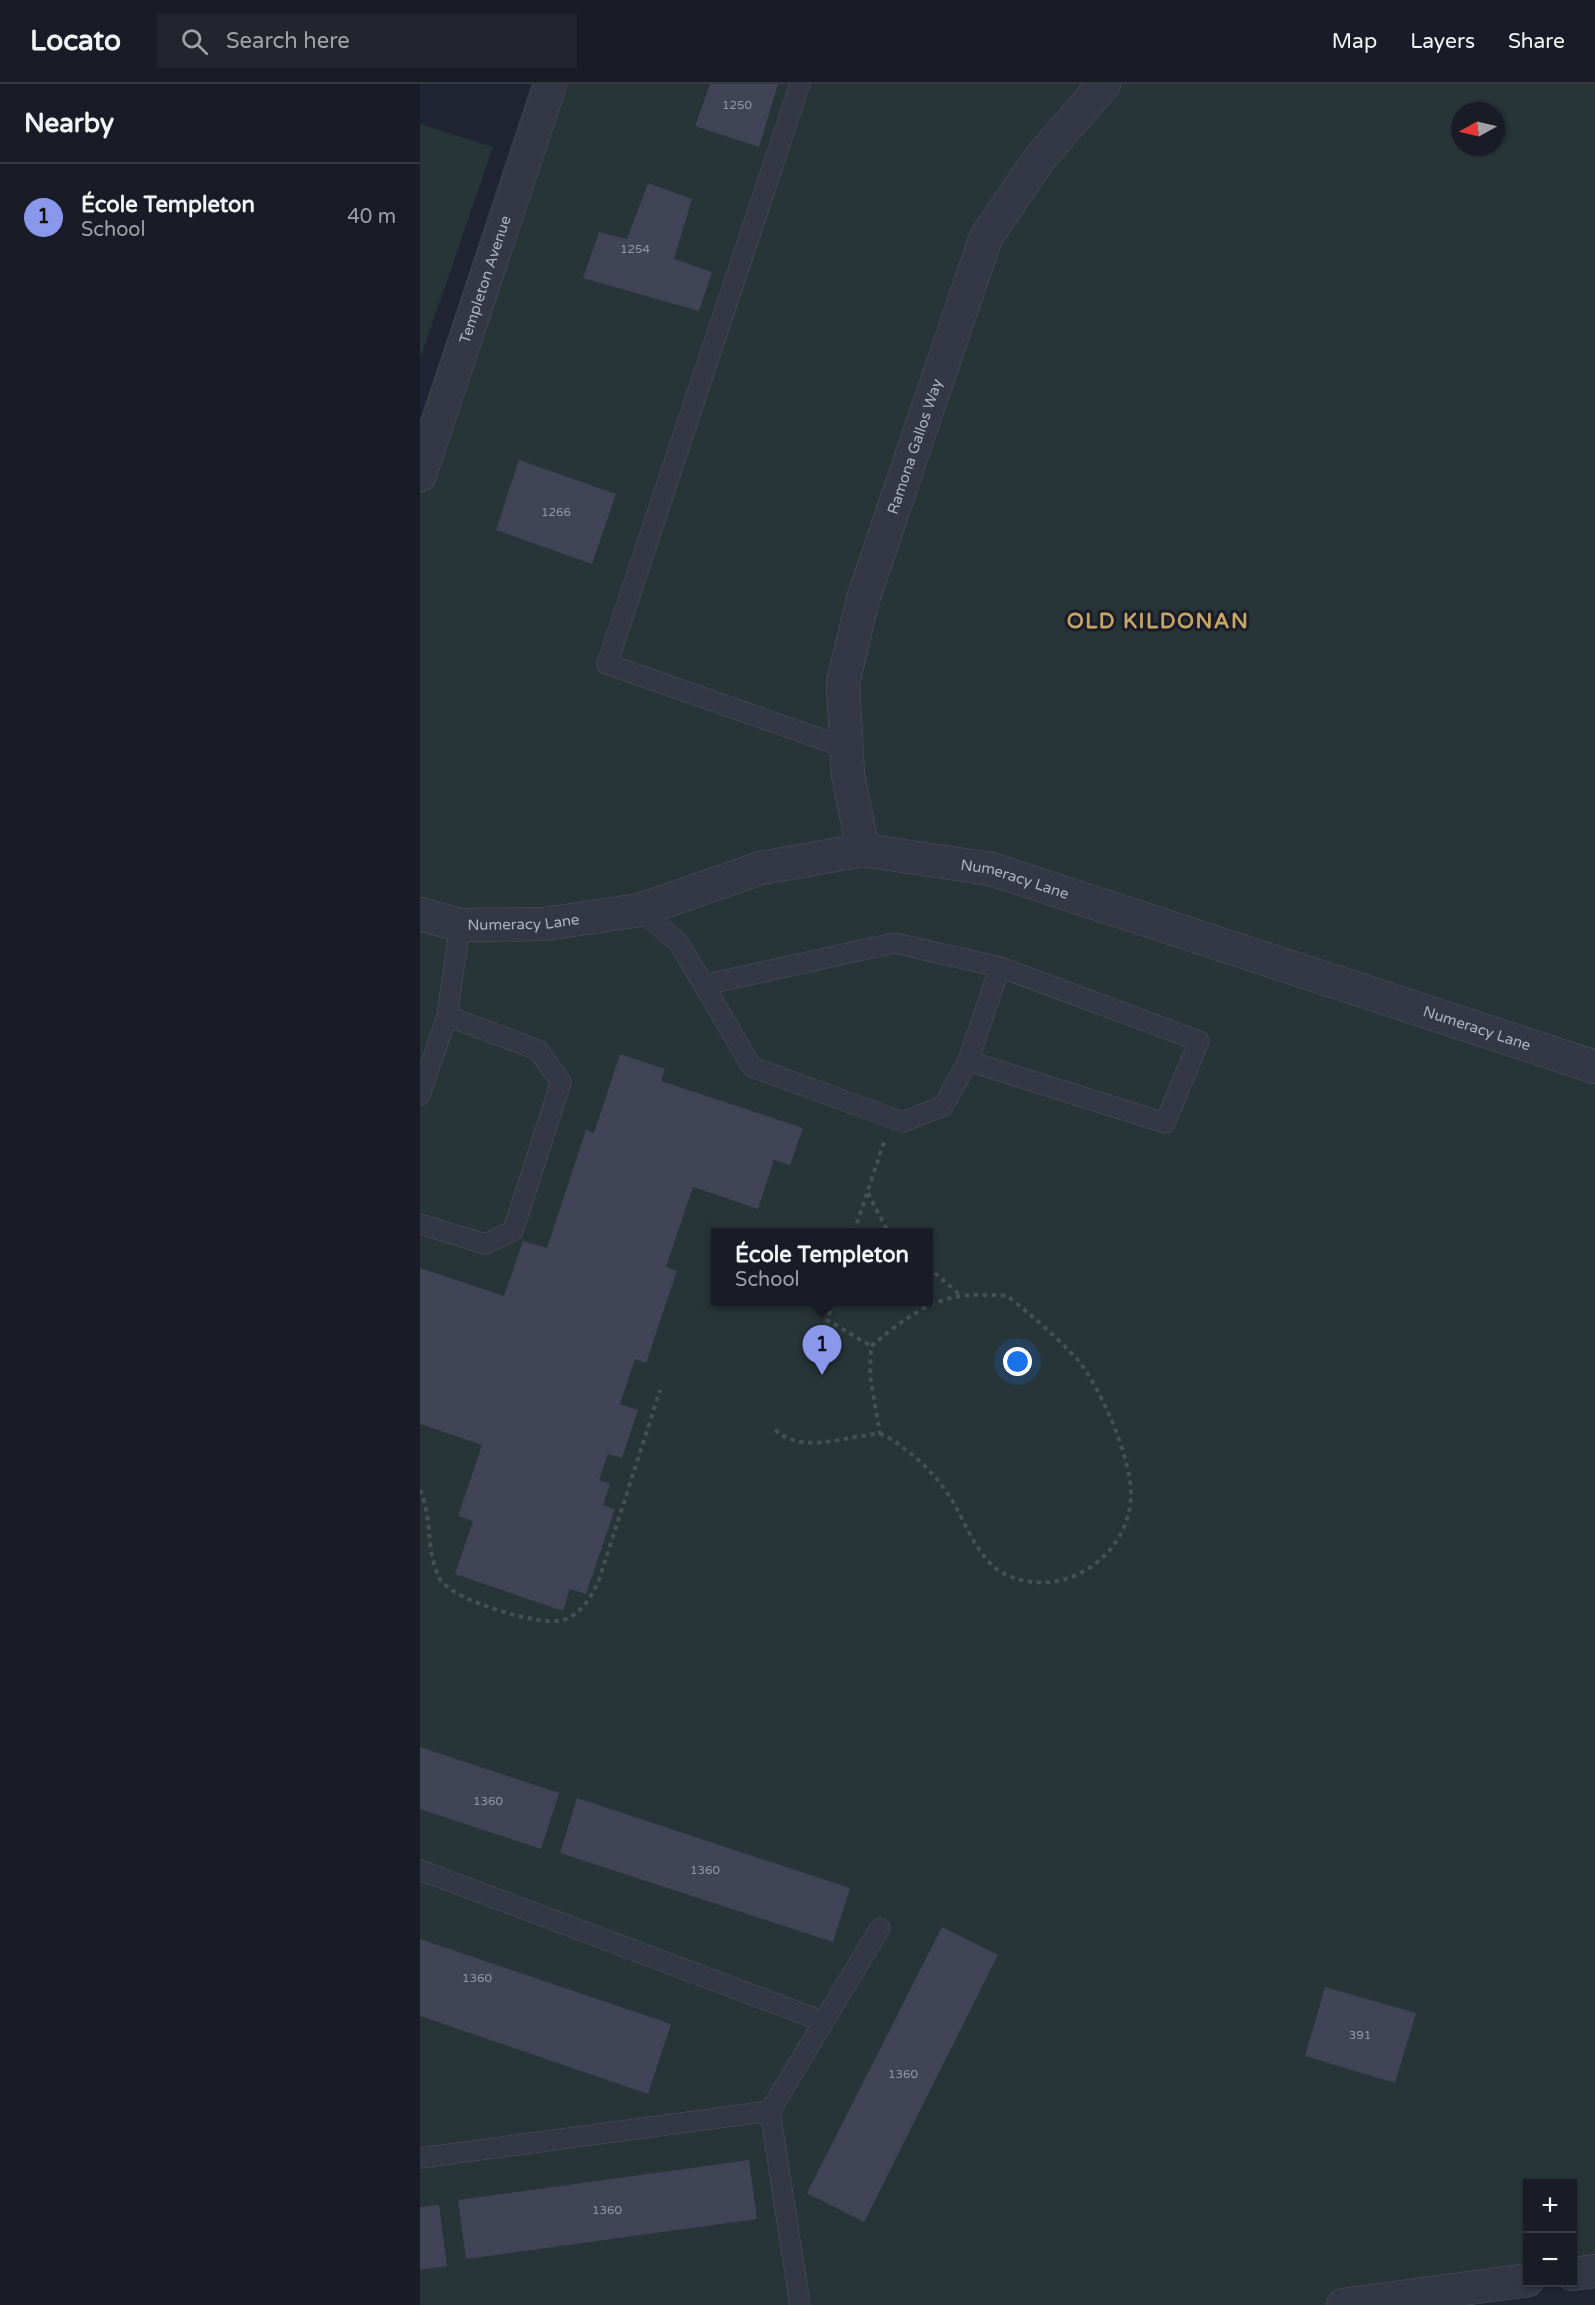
<!DOCTYPE html>
<html lang="en">
<head>
<meta charset="utf-8">
<style>
  body { margin:0; font-family:"Varela Round",sans-serif; background:#22252e; color:#f1f3f6 }
  .controls { position:absolute; right:18px; bottom:18px; display:grid; overflow:hidden; border-radius:0px; box-shadow:0 2px 4px #0004 }
  .controls button { width:54px; height:54px; display:grid; place-items:center; padding:0; border:0; border-bottom:2px solid #373a43; background:#191c26; color:#f1f3f6; font:30px sans-serif }
  .compass { position:absolute; left:1031px; top:18px; width:54px; height:54px; border-radius:50%; background:#191c26; box-shadow:0 2px 4px #0004; rotate:262deg }
  .you { position:absolute; left:598px; top:1278px; width:21px; height:21px; margin:-15px; border:4px solid #fff; border-radius:50%; background:#1a73e8; box-shadow:0 0 0 9px #1a73e833 }
  .badge { display:grid; place-items:center; width:39px; height:39px; border-radius:50%; background:#8998eb; color:#111; font-size:20px; font-weight:700 }
  .pin { position:absolute; translate:-50% -50px; filter:drop-shadow(0 2px 3px #0008) }
  .pin::after { content:''; position:absolute; top:32px; width:21px; height:18px; background:inherit; clip-path:polygon(0 0,100% 0,50% 100%) }
  .popup { position:absolute; left:291px; top:1144px; width:222px; height:78px; box-sizing:border-box; display:grid; place-content:center; border-radius:0px; background:#191c26; filter:drop-shadow(0 2px 4px #0005); font-size:20px; white-space:nowrap; color:#9fa1a7 }
  .popup b { font-size:22px; color:#f1f3f6 }
  .popup::after { content:''; position:absolute; left:50%; top:100%; margin-left:-12px; border:12px solid transparent; border-top-color:#191c26 }
  .list { margin:0; padding:0; list-style:none }
  h2 { display:flex; justify-content:space-between; align-items:center; height:78px; margin:0; padding:0 24px; font-size:26px }
  h2 small { font-size:20px; font-weight:400; color:#9fa1a7 }
  .list li { display:grid; grid-template-columns:39px 1fr auto; gap:18px; align-items:center; box-sizing:border-box; height:108px; padding:0 24px; border-top:2px solid #373a43 }
  .list b { display:block; font-size:22px; white-space:nowrap }
  .list p { margin:0; font-size:20px; white-space:nowrap; color:#9fa1a7 }
  .list em { font-size:20px; font-style:normal; color:#9fa1a7 }
  .icon { flex:none; width:33px; height:33px; fill:none; stroke:currentColor; stroke-width:2; stroke-linecap:round; stroke-linejoin:round }
  .map { position:relative; flex:none; width:1175px; height:2221px; overflow:hidden }
  header { display:flex; align-items:center; gap:36px; box-sizing:border-box; height:84px; padding:0 30px; background:#191c26; border-bottom:2px solid #373a43 }
  header strong { font-size:28px }
  nav { display:flex; gap:33px; margin-inline-start:auto; font-size:21px }
  .search { width:420px; height:54px; background:#22252e; display:flex; align-items:center; gap:15px; box-sizing:border-box; padding:0 21px; border-radius:0px; color:#9fa1a7; font-size:22px }
  main { display:flex }
  aside { flex:1; background:#191c26 }
  .map>svg:first-child { display:block }
</style>
</head>
<body>
<header>
<strong>Locato</strong>
<div class="search"><svg class="icon" aria-label="search" viewBox="0 0 24 24"><circle cx="10" cy="10" r="6"/><path d="M15 15l6 6"/></svg>Search here</div>
<nav><a>Map</a><a>Layers</a><a>Share</a></nav>
</header>
<main>
<aside>
<h2>Nearby<small></small></h2>
<ul class="list">
<li><span class="badge">1</span><div><b>École Templeton</b><p>School</p></div><em>40 m</em></li>
</ul>
</aside>
<div class="map">
<svg width="1175" height="2221" viewBox="0 0 1175 2221">
  <rect width="100%" height="100%" fill="#212533"/>
  <!-- green -->
  <path fill="#273438" fill-rule="evenodd" d="M 129,0 L 1175,0 L 1175,2184 L 1153,2187 L 1152,2100 L 1108,2100 L 1107,2194 L 910,2221 L 0,2221 L 0,389 ZM 1040,27 L 1076,27 L 1076,63 L 1040,63 ZM 296,1148 L 508,1148 L 508,1218 L 296,1218 Z
    M 0,40 L 73,63 L 0,275 Z"/>
  <!-- building -->
  <path fill="#404456" d="M 290,0 L 358,0 L 339,63 L 275,42 Z
    M 228,99 L 272,115 L 254,175 L 292,188 L 279,227 L 163,194 L 179,148 L 207,155 Z
    M 99,376 L 196,410 L 172,480 L 76,446 Z
    M 200,970 L 245,985 L 241,997 L 383,1044 L 370,1081 L 354,1076 L 338,1125 L 273,1103 L 246,1183 L 257,1187 L 226,1279 L 215,1275 L 200,1320 L 218,1326 L 202,1374 L 188,1370 L 179,1396 L 190,1400 L 183,1421 L 195,1425 L 166,1510 L 150,1505 L 143,1527 L 35,1490 L 53,1437 L 38,1432 L 62,1361 L 0,1340 L 0,1184 L 84,1212 L 103,1157 L 127,1164 L 166,1046 L 174,1049 Z
    M 0,1663 L 139,1709 L 121,1765 L 0,1725 Z
    M 157,1714 L 430,1804 L 413,1858 L 140,1769 Z
    M 522,1843 L 578,1871 L 444,2138 L 387,2109 Z
    M 0,1855 L 251,1940 L 228,2010 L 0,1932 Z
    M 905,1903 L 996,1929 L 975,1999 L 885,1972 Z
    M 329,2076 L 337,2135 L 46,2175 L 38,2116 Z
    M 19,2121 L 27,2182 L 0,2186 L 0,2123 Z"/>
  <g fill="none" stroke-linecap="round" stroke-linejoin="round">
    <defs>
      <path id="service" d="M 380,0 L 187,580 L 427,664
        M 220,826 L 259,859 L 332,983 L 483,1038 L 523,1022 L 548,977 L 745,1039 L 779,957 L 580,883 L 474,859 L 284,901
        M 548,977 L 580,883
        M 0,1011 L 27,932 L 40,841
        M 0,1140 L 65,1160 L 93,1147 L 141,998 L 118,966 L 27,932
        M 0,1786 L 402,1937
        M 350,2027 L 380,2221
        M 0,2074 L 350,2027 L 460,1844"/>
      <g id="minor">
        <path id="s1" d="M 443,766 L 428,691 L 423,599 L 443,515 L 566,153 L 620,74 L 684,0"/>
        <path id="s2" d="M 0,830 L 40,841 L 125,840 L 220,826 L 341,784 L 443,766 L 571,785 L 1175,983"/>
      </g>
      <g id="tertiary">
        <path id="s3" d="M 0,391 L 130,0"/>
        <path d="M 1152,2190 L 1175,2187"/>
        <path d="M 923,2221 L 1108,2196"/>
      </g>
    </defs>
    <!-- service casing -->
    <use href="#service" stroke="#525462" stroke-width="21"/>
    <!-- minor casing -->
    <use href="#minor" stroke="#525462" stroke-width="34"/>
    <!-- tertiary casing -->
    <use href="#tertiary" stroke="#525462" stroke-width="34"/>
    <!-- path -->
    <path stroke="#444f56" stroke-width="4" stroke-dasharray="4.5 4.5" stroke-linecap="butt" d="M 448,1109 L 468,1148
      M 434,1148 L 464,1058
      M 508,1183 L 539,1210
      M 413,1218 L 407,1236 L 451,1262
      M 355,1346 C 380,1367 410,1357 441,1352 C 446,1352 454,1349 459,1350 C 467,1351 480,1361 486,1366 C 504,1379 520,1397 532,1416 C 547,1441 558,1478 587,1491 C 645,1517 711,1471 711,1409 C 711,1374 680,1302 657,1275 C 642,1259 625,1243 608,1229 C 602,1224 593,1215 586,1212 C 580,1210 570,1212 563,1211 C 516,1209 487,1233 451,1262 L 450,1292 L 460,1350
      M 0,1406 C 13,1434 5,1467 20,1495 C 31,1516 121,1543 143,1536 C 163,1529 170,1514 179,1496 L 240,1306"/>
    <!-- service -->
    <use href="#service" stroke="#343744" stroke-width="20"/>
    <!-- minor -->
    <use href="#minor" stroke="#343744" stroke-width="33"/>
    <!-- tertiary -->
    <use href="#tertiary" stroke="#343744" stroke-width="33"/>
  </g>
  <g text-anchor="middle" stroke-width="6" stroke-linejoin="round" paint-order="stroke">
    <!-- number labels -->
    <g font-size="12" fill="#9296a6">
      <text x="317" y="25">1250</text>
      <text x="215" y="169">1254</text>
      <text x="136" y="432">1266</text>
      <text x="68" y="1721">1360</text>
      <text x="285" y="1790">1360</text>
      <text x="57" y="1898">1360</text>
      <text x="940" y="1955">391</text>
      <text x="483" y="1994">1360</text>
      <text x="187" y="2130">1360</text>
    </g>
    <!-- street labels -->
    <g font-size="15" fill="#aeb1c1" stroke="#1a1c28">
      <text dy="5" stroke="none"><textPath href="#s3" startOffset="206">Templeton Avenue</textPath></text>
      <text dy="5" stroke="none"><textPath href="#s1" startOffset="416">Ramona Gallos Way</textPath></text>
      <text dy="5" stroke="none"><textPath href="#s2" startOffset="609">Numeracy Lane</textPath></text>
      <text dy="5" stroke="none"><textPath href="#s2" startOffset="105">Numeracy Lane</textPath></text>
      <text dy="5" stroke="none"><textPath href="#s2" startOffset="1095">Numeracy Lane</textPath></text>
    </g>
    <!-- district labels -->
    <g font-size="21" font-weight="bold" letter-spacing="1.5" fill="#c6a664" stroke="#1a1c28">
      <text x="738" y="544">OLD KILDONAN</text>
    </g>
  </g>
</svg>
<div class="controls">
<button>+</button>
<button>−</button>
</div>
<svg class="compass" viewBox="-18 -18 36 36"><path d="M0-13l5 13h-10z" fill="#e53935"/><path d="M0 13l5-13h-10z" fill="#9fa1a7"/></svg>
<div class="you"></div>
<div class="pin badge" style="left:402px;top:1291px">1</div>
<div class="popup"><b>École Templeton</b>School</div>
</div>
</main>
</body>
</html>
